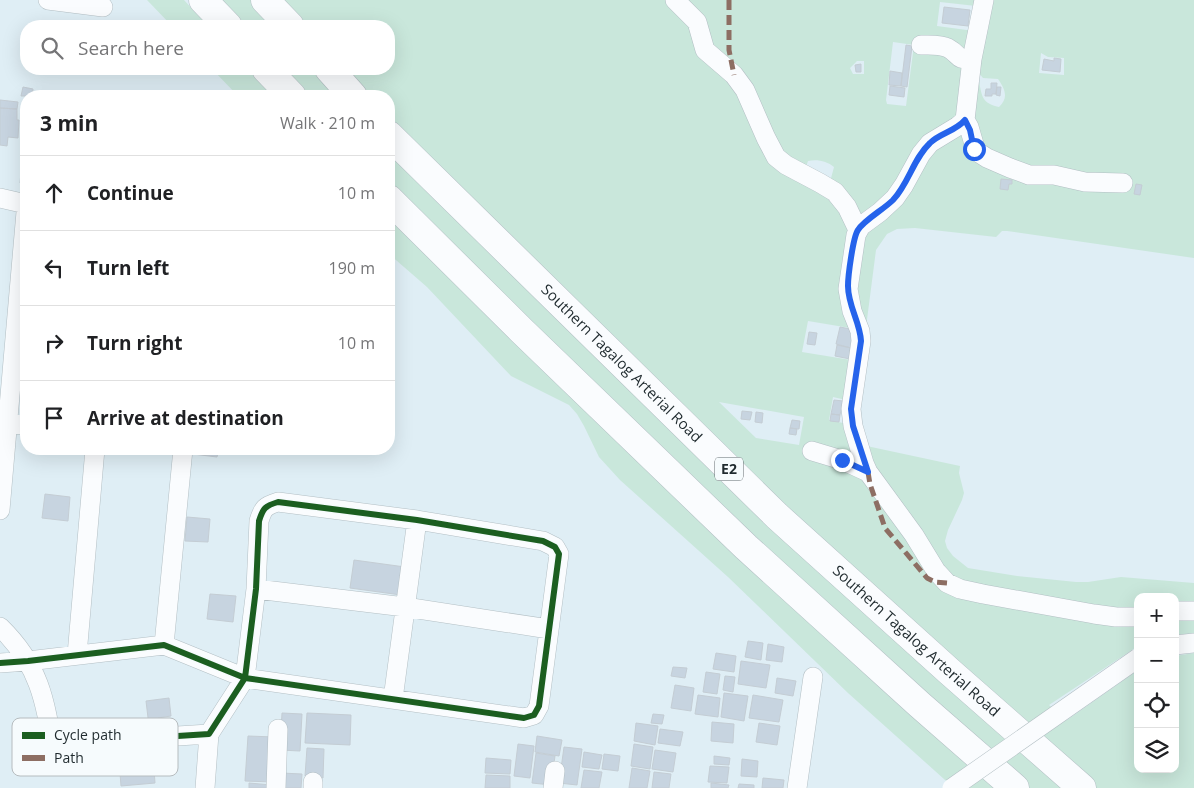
<!DOCTYPE html>
<html lang="en">
<head>
<meta charset="utf-8">
<style>
  body { margin:0; font-family:"Open Sans",sans-serif; background:#f2f2f2; color:#202124 }
  .controls { position:absolute; right:15px; bottom:15px; display:grid; overflow:hidden; border-radius:10px; box-shadow:0 5px 20px #0002 }
  .controls button { width:45px; height:45px; display:grid; place-items:center; padding:0; border:0; border-bottom:1px solid #e0e0e0; background:#fff; color:#202124; font:25px sans-serif }
  .stop { position:absolute; width:15px; height:15px; margin:-11px; border:4px solid #2563eb; border-radius:50%; background:#fff }
  .stop.end { background:#2563eb; border-color:#fff; box-shadow:0 1px 5px #0008 }
  .list { margin:0; padding:0; list-style:none }
  h2 { display:flex; justify-content:space-between; align-items:center; height:65px; margin:0; padding:0 20px; font-size:21px }
  h2 small { font-size:16px; font-weight:400; color:#757577 }
  .list li { display:grid; grid-template-columns:32px 1fr auto; gap:15px; align-items:center; box-sizing:border-box; height:75px; padding:0 20px; border-top:1px solid #e0e0e0 }
  .list b { display:block; font-size:19px; white-space:nowrap }
  .list em { font-size:16px; font-style:normal; color:#757577 }
  .icon { flex:none; width:28px; height:28px; fill:none; stroke:currentColor; stroke-width:2; stroke-linecap:round; stroke-linejoin:round }
  .map { position:relative; flex:none; width:1194px; height:788px; overflow:hidden }
  .search { position:absolute; background:#fff; box-shadow:0 5px 20px #0002; left:20px; top:20px; width:375px; height:55px; display:flex; align-items:center; gap:12px; box-sizing:border-box; padding:0 18px; border-radius:20px; color:#757577; font-size:19px }
  .panel { position:absolute; background:#fff; box-shadow:0 5px 20px #0002; left:20px; top:90px; width:375px; height:365px; border-radius:20px }
  .map>svg:first-child { display:block }
</style>
</head>
<body>
<div class="map">
<svg width="1194" height="788" viewBox="0 0 1194 788">
  <rect width="100%" height="100%" fill="#dfeef5"/>
  <!-- green -->
  <path fill="#c9e7db" fill-rule="evenodd" d="M 147,0 L 184,0 L 208,26 L 172,26 Z
    M 212,0 L 253,0 L 277,26 L 236,26 Z
    M 278,0 L 671,0 L 732,78 L 764,145 L 813,182 L 848,218 L 856,329 L 808,321 L 802,352 L 851,360 L 848,417 L 935,576 L 1138,621 L 1138,646 L 1049,705 L 1067,720 L 1138,670 L 1138,769 L 1175,769 L 1175,656 L 1194,653 L 1194,788 L 1095,788 L 916,631 L 421,156 L 389,121 L 389,96 L 365,96 L 340,69 L 389,69 L 389,26 L 301,26 ZM 833,397 L 846,400 L 843,423 L 829,420 ZM 719,402 L 804,417 L 799,445 L 756,438 Z
    M 679,0 L 977,0 L 976,6 L 940,2 L 937,26 L 974,31 L 962,113 L 903,181 L 865,219 L 830,182 L 834,167 C 827,161 817,159 808,161 L 805,169 L 789,163 L 712,54 ZM 893,42 L 914,45 L 906,106 L 887,104 L 886,100 ZM 857,61 L 864,61 L 864,74 L 853,74 L 850,68 Z
    M 989,0 L 1194,0 L 1194,258 L 1007,231 L 1002,231 L 996,237 L 915,228 L 897,229 L 887,234 L 876,250 L 865,335 L 856,313 L 859,242 L 923,156 L 961,127 L 990,157 L 973,127 L 977,79 L 979,81 C 982,97 982,103 999,107 C 1009,98 1005,89 998,79 L 983,78 L 978,72 ZM 1041,53 L 1048,57 L 1064,58 L 1064,75 L 1039,73 Z
    M 212,69 L 248,69 L 274,96 L 238,96 Z
    M 276,69 L 316,69 L 341,96 L 301,96 Z
    M 389,148 L 1069,788 L 1025,788 L 929,705 L 389,188 Z
    M 389,214 L 685,506 L 846,657 L 995,788 L 954,788 L 848,693 L 728,577 L 620,480 L 599,457 L 584,426 L 577,414 L 569,405 L 511,376 L 427,287 L 389,254 Z
    M 862,445 L 960,466 L 959,473 L 964,493 L 962,500 L 948,530 L 945,541 L 947,548 L 953,556 L 968,568 L 1017,576 L 1076,582 L 1088,582 L 1121,577 L 1194,583 L 1194,607 L 1175,606 L 1175,597 L 1138,597 L 1138,613 L 946,579 Z
    M 1175,614 L 1194,616 L 1194,633 L 1175,635 Z"/>
  <!-- building -->
  <path fill="#c7d4e0" stroke="#c4cdd4" d="M 944,7 L 970,10 L 968,26 L 942,23 Z
    M 906,45 L 912,46 L 907,87 L 901,86 Z
    M 1054,58 L 1061,59 L 1060,72 L 1042,70 L 1044,59 L 1054,61 Z
    M 861,64 L 861,72 L 856,72 L 855,65 Z
    M 890,71 L 902,73 L 901,86 L 889,85 Z
    M 991,83 L 997,83 L 996,94 L 992,94 L 992,96 L 985,96 L 986,89 L 991,89 Z
    M 890,86 L 905,88 L 904,97 L 889,95 Z
    M 23,87 L 33,89 L 32,96 L 21,96 Z
    M 997,87 L 1001,87 L 1000,96 L 996,95 Z
    M 0,100 L 18,102 L 17,109 L 0,108 Z
    M 0,108 L 17,109 L 17,120 L 19,120 L 18,138 L 8,137 L 7,146 L 0,145 Z
    M 22,161 L 26,161 L 26,183 L 20,183 Z
    M 1001,179 L 1012,180 L 1012,184 L 1009,184 L 1008,190 L 1000,189 Z
    M 1136,184 L 1142,185 L 1140,195 L 1134,194 Z
    M 840,327 L 855,330 L 851,348 L 836,344 Z
    M 809,332 L 817,333 L 815,345 L 807,344 Z
    M 837,345 L 851,348 L 850,359 L 835,356 Z
    M 834,400 L 843,401 L 840,415 L 831,414 Z
    M 23,401 L 26,401 L 26,420 L 21,419 Z
    M 742,411 L 752,412 L 750,420 L 741,419 Z
    M 756,412 L 763,413 L 762,423 L 755,422 Z
    M 831,414 L 840,415 L 839,422 L 830,421 Z
    M 792,420 L 800,421 L 799,429 L 790,428 Z
    M 790,428 L 797,429 L 796,435 L 789,434 Z
    M 193,449 L 219,449 L 217,457 L 193,454 Z
    M 45,494 L 70,497 L 68,521 L 42,518 Z
    M 187,517 L 210,519 L 208,542 L 185,541 Z
    M 354,560 L 405,567 L 401,595 L 350,588 Z
    M 210,594 L 236,596 L 233,622 L 207,619 Z
    M 748,641 L 763,643 L 761,660 L 745,657 Z
    M 768,644 L 784,647 L 782,662 L 766,660 Z
    M 716,653 L 736,656 L 734,672 L 713,669 Z
    M 741,661 L 770,665 L 766,688 L 738,684 Z
    M 673,667 L 687,668 L 685,678 L 671,676 Z
    M 706,672 L 720,674 L 717,694 L 703,692 Z
    M 725,676 L 735,677 L 733,692 L 723,690 Z
    M 777,678 L 796,681 L 793,696 L 775,693 Z
    M 675,685 L 694,688 L 691,711 L 671,708 Z
    M 724,693 L 748,696 L 744,721 L 721,717 Z
    M 698,695 L 720,698 L 718,717 L 695,714 Z
    M 753,695 L 783,700 L 779,722 L 749,718 Z
    M 169,698 L 171,716 L 158,718 L 159,725 L 149,726 L 146,701 Z
    M 282,713 L 302,714 L 300,751 L 280,750 Z
    M 307,713 L 351,715 L 350,745 L 305,743 Z
    M 653,714 L 664,715 L 662,724 L 651,723 Z
    M 712,722 L 734,724 L 733,743 L 711,741 Z
    M 636,723 L 658,726 L 655,745 L 634,741 Z
    M 759,723 L 780,726 L 777,745 L 756,742 Z
    M 660,729 L 683,732 L 680,746 L 658,743 Z
    M 248,736 L 274,737 L 272,782 L 245,781 Z
    M 537,736 L 562,740 L 559,756 L 535,752 Z
    M 518,744 L 534,746 L 530,778 L 514,776 Z
    M 634,744 L 653,747 L 650,769 L 631,766 Z
    M 564,747 L 582,749 L 577,785 L 559,783 Z
    M 307,748 L 324,749 L 323,778 L 305,776 Z
    M 655,750 L 676,753 L 673,772 L 652,769 Z
    M 584,752 L 602,755 L 599,769 L 582,767 Z
    M 536,753 L 555,756 L 551,785 L 532,783 Z
    M 604,754 L 620,756 L 618,771 L 602,769 Z
    M 153,756 L 155,783 L 121,786 L 119,760 Z
    M 714,756 L 730,758 L 729,765 L 714,764 Z
    M 486,758 L 511,760 L 510,774 L 485,773 Z
    M 742,759 L 758,761 L 757,777 L 741,776 Z
    M 710,766 L 729,767 L 727,783 L 708,782 Z
    M 632,768 L 650,771 L 647,788 L 629,788 Z
    M 584,770 L 602,772 L 599,788 L 581,788 Z
    M 654,772 L 671,774 L 669,788 L 652,788 Z
    M 281,773 L 302,774 L 301,788 L 280,788 Z
    M 486,775 L 510,776 L 510,788 L 485,788 Z
    M 763,778 L 784,780 L 783,788 L 762,788 Z
    M 249,783 L 272,785 L 272,788 L 249,788 Z
    M 711,783 L 729,785 L 728,788 L 711,788 Z
    M 739,784 L 754,785 L 754,788 L 738,788 Z"/>
  <g fill="none" stroke-linecap="round" stroke-linejoin="round">
    <defs>
      <path id="minor" d="M 48,0 L 103,7
        M 675,0 L 697,22 L 705,50 L 734,75 L 745,90 L 766,138 L 776,157 L 786,165 L 820,183 L 835,192 L 847,207 L 858,230
        M 984,0 L 972,59 L 965,120 L 958,126 L 930,143 L 921,154 L 904,185 L 895,198 L 880,212 L 861,226 L 856,235 L 848,289 L 852,311 L 860,331 L 861,341 L 851,409 L 853,426 L 864,463 L 868,472 L 914,535 L 936,571 L 947,583 L 960,589 L 983,594 L 1094,614 L 1116,617 L 1138,617
        M 921,45 C 929,45 940,44 948,48 C 961,55 955,60 972,59
        M 965,120 L 969,127 L 976,151 L 987,158 L 1010,168 L 1029,175 L 1054,175 L 1085,182 L 1123,183
        M 0,198 L 26,204
        M 0,423 L 26,425
        M 812,451 L 842,460 L 868,472
        M 0,510 L 26,212
        M 256,589 L 405,607 L 549,629
        M 1175,611 L 1194,611
        M 0,627 C 39,665 45,699 53,750
        M 164,645 L 183,449
        M 1175,645 L 1194,643
        M 77,655 L 95,449
        M 0,663 L 28,661 L 164,645 L 245,678 L 524,718 L 534,715 L 539,706 L 559,554 L 555,547 L 543,541 L 417,520 L 278,502 C 265,506 263,508 259,521 L 256,589 L 245,678 L 209,734 L 162,737 L 28,754
        M 393,699 L 417,520
        M 205,788 L 209,734
        M 276,788 L 278,729
        M 313,788 L 313,782
        M 553,788 L 555,771
        M 797,788 L 813,677"/>
      <g id="highway">
        <path d="M 203,0 L 228,26"/>
        <path d="M 265,0 L 290,26"/>
        <path d="M 266,69 L 292,96"/>
        <path d="M 329,69 L 353,96"/>
        <path id="s1" d="M 389,135 L 777,516 L 950,672 L 1082,788"/>
        <path d="M 389,199 L 521,330 L 746,547 L 920,705 L 1015,788"/>
      </g>
    </defs>
    <!-- minor casing -->
    <use href="#minor" stroke="#b3bfc4" stroke-width="20"/>
    <!-- highway casing -->
    <use href="#highway" stroke="#b3bfc4" stroke-width="29"/>
    <!-- minor -->
    <use href="#minor" stroke="#fafcfe" stroke-width="19"/>
    <!-- highway -->
    <use href="#highway" stroke="#fafcfe" stroke-width="28"/>
    <defs>
      <path id="minor-bridge" d="M 952,788 L 1138,658"/>
    </defs>
    <!-- minor-bridge casing -->
    <use href="#minor-bridge" stroke="#b3bfc4" stroke-width="20" stroke-linecap="butt"/>
    <!-- minor-bridge -->
    <use href="#minor-bridge" stroke="#fafcfe" stroke-width="19"/>
    <!-- quiet -->
    <path stroke="#8d6e63" stroke-width="5" stroke-dasharray="10 5" stroke-linecap="butt" d="M 729,0 L 729,50 L 734,75
      M 868,472 L 870,484 L 885,528 L 927,578 L 935,582 L 947,583"/>
    <defs>
      <path id="cycleway" d="M 0,663 L 28,661 L 164,645 L 245,678 L 524,718 L 534,715 L 539,706 L 559,554 L 555,547 L 543,541 L 417,520 L 278,502 C 265,506 263,508 259,521 L 256,589 L 245,678 L 209,734 L 162,737 L 28,754"/>
    </defs>
    <!-- cycleway casing -->
    <use href="#cycleway" stroke="#f6fbfd" stroke-width="9"/>
    <!-- cycleway -->
    <use href="#cycleway" stroke="#1b5e20" stroke-width="6"/>
  </g>
  <g fill="none" stroke-linecap="round" stroke-linejoin="round">
    <!-- route -->
    <path stroke="#2563eb" stroke-width="6" d="M 842,460 L 868,472 L 853,426 L 851,409 L 861,341 C 860,322 848,306 848,286 C 848,276 853,237 858,230 C 864,220 883,210 893,200 C 909,183 913,159 930,143 C 940,133 956,131 965,120 L 970,130 L 974,149"/>
  </g>
  <g text-anchor="middle" stroke-width="4.5" stroke-linejoin="round" paint-order="stroke">
    <!-- shield labels -->
    <rect fill="#f6fbfd" stroke="#60696c" stroke-width="1" x="715" y="457.5" width="28" height="23" rx="4"/>
    <g font-size="14" font-weight="bold" fill="#1f2a2e">
      <text x="729" y="474">E2</text>
    </g>
    <!-- street labels -->
    <g font-size="15" fill="#1f2a2e" stroke="#f6fbfd">
      <text dy="5" stroke="none"><textPath href="#s1" startOffset="326">Southern Tagalog Arterial Road</textPath></text>
      <text dy="5" stroke="none"><textPath href="#s1" startOffset="731">Southern Tagalog Arterial Road</textPath></text>
    </g>
  </g>
  <!-- legend -->
  <rect x="12" y="718" width="166" height="58" rx="8" fill="#f6fbfd" stroke="#b6bcbf" stroke-width="1"/>
  <rect x="22" y="732" width="23" height="7" fill="#1b5e20"/>
  <rect x="22" y="755" width="23" height="6" fill="#8d6e63"/>
  <g font-size="14" fill="#1f2a2e">
    <text x="54" y="740">Cycle path</text>
    <text x="54" y="763">Path</text>
  </g>
</svg>
<div class="controls">
<button>+</button>
<button>−</button>
<button><svg class="icon" aria-label="locate" viewBox="0 0 24 24"><circle cx="12" cy="12" r="6"/><path d="M12 2v4M12 18v4M2 12h4M18 12h4"/></svg></button>
<button><svg class="icon" aria-label="layers" viewBox="0 0 24 24"><path d="M12 4l9 5-9 5-9-5zM3 14l9 5 9-5"/></svg></button>
</div>
<div class="stop" style="left:974px;top:149px"></div>
<div class="stop end" style="left:842px;top:460px"></div>
<div class="search"><svg class="icon" aria-label="search" viewBox="0 0 24 24"><circle cx="10" cy="10" r="6"/><path d="M15 15l6 6"/></svg>Search here</div>
<section class="panel">
<h2>3 min<small>Walk · 210 m</small></h2>
<ul class="list">
<li><svg class="icon" aria-label="ahead" viewBox="0 0 24 24"><path d="M12 20V5M6 11l6-6 6 6"/></svg><div><b>Continue</b></div><em>10 m</em></li>
<li><svg class="icon" aria-label="left" viewBox="0 0 24 24"><path d="M17 20v-9H6M10 6l-5 5 5 5"/></svg><div><b>Turn left</b></div><em>190 m</em></li>
<li><svg class="icon" aria-label="right" viewBox="0 0 24 24"><path d="M7 20v-9h11M14 6l5 5-5 5"/></svg><div><b>Turn right</b></div><em>10 m</em></li>
<li><svg class="icon" aria-label="arrive" viewBox="0 0 24 24"><path d="M6 21V4h12l-3 4 3 4H6"/></svg><div><b>Arrive at destination</b></div></li>
</ul>
</section>
</div>
</body>
</html>
